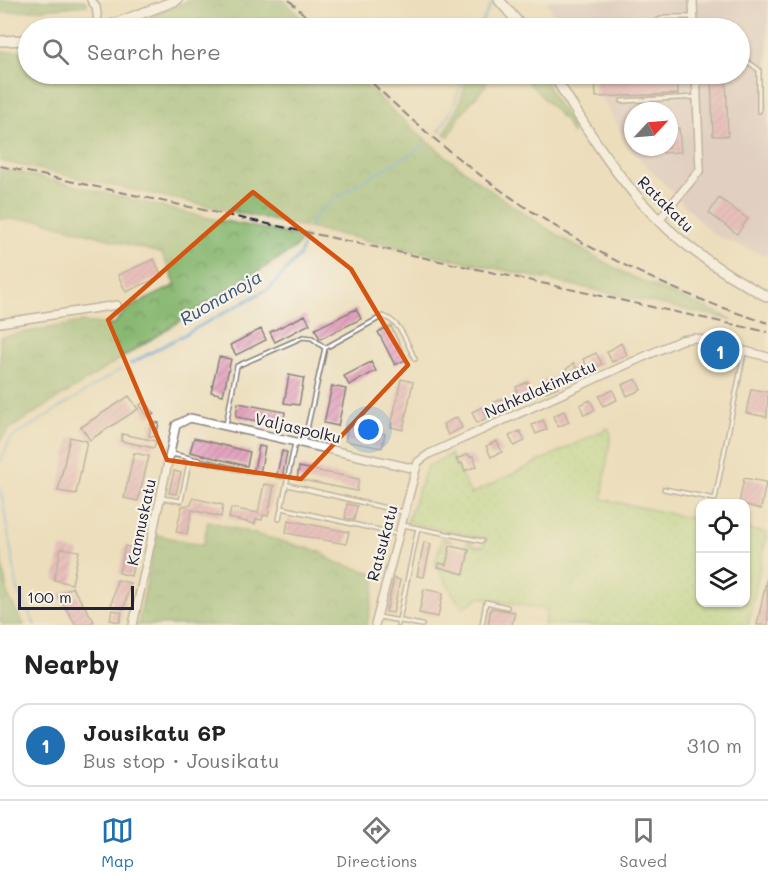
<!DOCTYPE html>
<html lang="en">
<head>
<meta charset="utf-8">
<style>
  body { margin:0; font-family:Mali,sans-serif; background:#f2f2f2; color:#222 }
  .controls { position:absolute; right:18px; bottom:18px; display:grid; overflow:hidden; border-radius:12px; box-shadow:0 2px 4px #0004 }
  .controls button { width:54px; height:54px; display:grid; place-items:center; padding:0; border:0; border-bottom:2px solid #e0e0e0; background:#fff; color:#222; font:30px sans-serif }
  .compass { position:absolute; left:624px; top:102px; width:54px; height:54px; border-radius:50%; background:#fff; box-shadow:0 2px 4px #0004; rotate:64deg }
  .scale { position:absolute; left:18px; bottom:15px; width:116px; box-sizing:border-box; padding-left:6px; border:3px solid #22223b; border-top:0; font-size:16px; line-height:21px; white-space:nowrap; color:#22223b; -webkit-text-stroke:4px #f7f3e8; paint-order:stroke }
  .you { position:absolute; left:369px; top:430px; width:21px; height:21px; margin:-15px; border:4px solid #fff; border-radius:50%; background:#1a73e8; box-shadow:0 0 0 9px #1a73e833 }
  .badge { display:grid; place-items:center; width:39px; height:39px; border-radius:50%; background:#1f6fb2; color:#fff; font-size:20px; font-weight:700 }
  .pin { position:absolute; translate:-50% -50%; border:3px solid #fff; box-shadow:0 2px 6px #0006 }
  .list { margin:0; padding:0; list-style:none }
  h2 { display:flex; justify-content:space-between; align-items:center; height:78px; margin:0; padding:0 24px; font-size:26px }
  h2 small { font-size:20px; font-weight:400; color:#767676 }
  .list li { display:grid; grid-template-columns:39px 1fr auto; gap:18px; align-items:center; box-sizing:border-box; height:84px; margin:0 12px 12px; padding:0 12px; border:2px solid #e0e0e0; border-radius:18px }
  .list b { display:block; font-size:22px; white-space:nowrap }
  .list p { margin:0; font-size:20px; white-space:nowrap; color:#767676 }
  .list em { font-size:20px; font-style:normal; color:#767676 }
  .icon { flex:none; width:33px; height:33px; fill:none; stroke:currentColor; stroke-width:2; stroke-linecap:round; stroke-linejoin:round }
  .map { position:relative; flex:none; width:768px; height:625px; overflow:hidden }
  .search { position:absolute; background:#fff; box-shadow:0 2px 4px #0004; left:18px; right:18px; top:18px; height:66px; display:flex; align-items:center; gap:15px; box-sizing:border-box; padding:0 21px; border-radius:33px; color:#767676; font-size:22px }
  .sheet { height:174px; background:#fff }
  nav { display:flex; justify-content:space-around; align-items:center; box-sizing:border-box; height:84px; border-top:2px solid #e0e0e0; background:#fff; font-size:16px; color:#767676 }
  nav a { display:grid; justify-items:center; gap:3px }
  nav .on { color:#1f6fb2 }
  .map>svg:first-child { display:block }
</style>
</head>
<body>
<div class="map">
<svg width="768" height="625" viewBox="0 0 768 625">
  <defs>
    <pattern id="grass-dots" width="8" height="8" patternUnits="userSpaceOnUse" patternTransform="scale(1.5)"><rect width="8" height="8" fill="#acd884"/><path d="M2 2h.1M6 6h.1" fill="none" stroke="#94b973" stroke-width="1.8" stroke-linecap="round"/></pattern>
    <pattern id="forest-crowns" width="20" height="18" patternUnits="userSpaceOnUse" patternTransform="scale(1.5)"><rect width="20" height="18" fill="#89b872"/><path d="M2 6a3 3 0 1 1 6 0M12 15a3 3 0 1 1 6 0" fill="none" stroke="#70955f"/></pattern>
    <pattern id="building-hatch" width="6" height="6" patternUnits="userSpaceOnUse" patternTransform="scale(1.5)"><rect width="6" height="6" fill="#e29abb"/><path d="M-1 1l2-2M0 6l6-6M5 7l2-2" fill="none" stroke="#b77d99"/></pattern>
  </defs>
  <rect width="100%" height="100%" fill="#f7f3e8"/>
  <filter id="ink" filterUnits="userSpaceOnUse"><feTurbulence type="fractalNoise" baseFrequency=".0167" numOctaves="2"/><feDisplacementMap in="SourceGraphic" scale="12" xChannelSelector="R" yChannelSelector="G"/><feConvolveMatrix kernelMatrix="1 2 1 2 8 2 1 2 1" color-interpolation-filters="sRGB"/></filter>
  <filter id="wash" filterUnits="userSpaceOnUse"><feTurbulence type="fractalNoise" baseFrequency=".008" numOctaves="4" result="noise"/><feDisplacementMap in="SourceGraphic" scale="24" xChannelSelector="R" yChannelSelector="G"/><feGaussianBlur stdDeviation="1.35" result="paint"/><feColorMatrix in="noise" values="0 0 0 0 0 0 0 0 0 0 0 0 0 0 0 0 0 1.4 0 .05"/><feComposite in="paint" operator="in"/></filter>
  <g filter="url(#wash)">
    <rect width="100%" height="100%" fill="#ecdebc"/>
    <!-- industrial -->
    <path fill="#d2bdc8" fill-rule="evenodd" d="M 546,0 L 768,0 L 768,257 L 714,235 L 632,151 L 588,74 L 740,74 L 740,28 L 562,28 ZM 633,111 L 669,111 L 669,147 L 633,147 Z"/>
    <!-- grass -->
    <path fill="url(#grass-dots)" stroke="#677d60" stroke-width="1.5" d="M 608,428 L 611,434 L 602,499 L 700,520 L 700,602 L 746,602 L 746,529 L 767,533 L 748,625 L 544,625 L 547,610 L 480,597 L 462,608 L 435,564 L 442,537 L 453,542 L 446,540 L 445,546 L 440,546 L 440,549 L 449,550 L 444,561 L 446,565 L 439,563 L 438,567 L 463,574 L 469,547 L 466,546 L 467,543 L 472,540 L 472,545 L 483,547 L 485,539 L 407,522 L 427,467 L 450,454 L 471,494 Z"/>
    <!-- forest -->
    <path fill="url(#forest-crowns)" stroke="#566d56" stroke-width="1.5" d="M 0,0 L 85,0 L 87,5 L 0,13 Z
      M 190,0 L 284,0 L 311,28 L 124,28 Z
      M 28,51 L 28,74 L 355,74 C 429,150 529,224 623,272 C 658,290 697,302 733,320 L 0,161 L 0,52 Z
      M 469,74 L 485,74 L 486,85 L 460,115 L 449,136 L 444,134 L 459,105 Z
      M 526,74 L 541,74 C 548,82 549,91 555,100 C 560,110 568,115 573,128 L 572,134 L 565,121 L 526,80 Z
      M 0,170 L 14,171 L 204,217 L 304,237 L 295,248 L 8,430 L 0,441 L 0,337 L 81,322 L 113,325 L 127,309 L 176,285 L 162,254 L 40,220 L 0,219 Z
      M 208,521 L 321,552 L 335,562 L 377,574 L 367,625 L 138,625 L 156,535 L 203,545 Z
      M 0,551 L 8,596 L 24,625 L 3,625 L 0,620 Z"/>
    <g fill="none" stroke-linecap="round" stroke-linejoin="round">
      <!-- stream -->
      <path stroke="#5ba0d0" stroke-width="2" d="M 479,28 L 491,4
        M 439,132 L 453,107 L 465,74
        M 309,227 C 318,200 400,162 426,144
        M 130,364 L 270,288 L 300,255 L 306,236
        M 0,463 L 10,439 L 121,369
        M 0,486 L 18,591 L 35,625"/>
    </g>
    <g id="blocks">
      <!-- building -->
      <path fill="url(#building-hatch)" d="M 595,74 L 677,74 L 678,94 L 596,97 Z
        M 711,74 L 726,74 L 728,136 L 713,136 Z
        M 679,128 L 681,152 L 663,153 L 662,147 L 669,147 L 669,129 Z
        M 719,198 L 748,219 L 737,234 L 709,213 Z
        M 154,259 L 162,276 L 126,292 L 118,275 Z
        M 356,309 L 361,319 L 320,339 L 315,329 Z
        M 305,315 L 310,324 L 275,342 L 270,332 Z
        M 391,326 L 407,359 L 395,365 L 378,332 Z
        M 261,329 L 266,340 L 236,355 L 230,345 Z
        M 621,343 L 627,355 L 612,362 L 607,352 Z
        M 596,353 L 602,364 L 589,370 L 583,359 Z
        M 219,357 L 231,359 L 223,395 L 211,392 Z
        M 371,362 L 376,371 L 349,385 L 344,376 Z
        M 574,363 L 579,375 L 567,380 L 563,372 Z
        M 289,375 L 304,378 L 299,405 L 284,403 Z
        M 553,377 L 558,387 L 546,392 L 541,382 Z
        M 401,379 L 413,382 L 403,430 L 391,427 Z
        M 636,379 L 641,390 L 627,396 L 622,385 Z
        M 528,382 L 532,398 L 518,404 L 513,393 L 517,391 L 516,387 Z
        M 332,386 L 346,389 L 338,426 L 324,423 Z
        M 751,389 L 768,392 L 767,417 L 746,413 Z
        M 613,390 L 617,400 L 603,406 L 599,396 Z
        M 129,396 L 138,409 L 90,440 L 81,427 Z
        M 505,398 L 510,408 L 499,413 L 494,402 Z
        M 590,400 L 595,410 L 584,415 L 580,405 Z
        M 145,401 L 154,414 L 148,417 L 140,405 Z
        M 238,403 L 285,412 L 283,426 L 236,417 Z
        M 482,407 L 487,418 L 477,423 L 472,412 Z
        M 564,411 L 569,422 L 558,427 L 553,416 Z
        M 457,417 L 462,428 L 448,435 L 443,424 Z
        M 543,420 L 547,429 L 536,434 L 532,425 Z
        M 151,422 L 159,423 L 156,437 L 149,436 Z
        M 348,427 L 385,434 L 382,448 L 345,441 Z
        M 520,431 L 525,441 L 514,446 L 509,436 Z
        M 122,434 L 156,441 L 154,448 L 121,441 Z
        M 70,437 L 87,441 L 76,494 L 58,491 Z
        M 194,438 L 250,452 L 247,466 L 190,452 Z
        M 497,441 L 502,452 L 491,457 L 486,446 Z
        M 259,446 L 265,447 L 260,474 L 253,473 Z
        M 282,451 L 287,452 L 282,479 L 276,478 Z
        M 134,453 L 149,456 L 138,501 L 124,498 Z
        M 468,454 L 470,457 L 473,456 L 477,466 L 465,471 L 462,463 L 459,464 L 456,459 Z
        M 299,467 L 359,479 L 357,491 L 297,479 Z
        M 174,471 L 181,473 L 176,494 L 169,493 Z
        M 744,478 L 766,482 L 761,509 L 739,503 Z
        M 264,484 L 274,486 L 268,516 L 263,515 L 262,520 L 256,519 L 255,524 L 229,518 L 231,508 L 258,513 Z
        M 193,498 L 223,505 L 221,517 L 192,510 L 187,534 L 176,532 L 182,506 L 191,505 Z
        M 347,504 L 357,506 L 354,520 L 345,518 Z
        M 288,520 L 349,532 L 346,544 L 286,533 Z
        M 424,542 L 431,544 L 424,577 L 417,576 Z
        M 125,546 L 137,549 L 131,576 L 119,573 Z
        M 450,546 L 469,550 L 464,574 L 438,567 L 439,563 L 446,565 Z
        M 61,548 L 79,551 L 72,584 L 54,580 Z
        M 767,577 L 768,625 L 757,625 Z
        M 394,578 L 400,580 L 393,613 L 386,612 Z
        M 117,580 L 130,583 L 124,609 L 111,606 Z
        M 72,587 L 94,621 L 88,625 L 76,625 L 58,596 Z
        M 424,589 L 443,593 L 438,617 L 419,613 Z
        M 491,608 L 515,612 L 512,625 L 488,625 Z
        M 112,610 L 122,612 L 120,622 L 110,620 Z"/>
    </g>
  </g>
  <g filter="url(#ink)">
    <use href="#blocks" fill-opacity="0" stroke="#87807c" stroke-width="1.5"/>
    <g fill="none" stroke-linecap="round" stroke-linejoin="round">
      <defs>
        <path id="lane" d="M 643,28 L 665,17 L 692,17
          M 740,56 L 759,70 L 759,111
          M 622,101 L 697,97
          M 226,425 L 237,366 L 303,337 L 312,338 L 325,348
          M 304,442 L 325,348 L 383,316 C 402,323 406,342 415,359
          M 172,454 L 190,458
          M 288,485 L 403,512
          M 664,489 L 715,499 L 744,353
          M 162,498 L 181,501 L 190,458 L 249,472
          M 282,508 L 397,534
          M 279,519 L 295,443
          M 403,525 L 482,541
          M 379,617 L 422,625
          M 398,625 L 418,528
          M 482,625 L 486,602 L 507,607"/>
        <path id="street" d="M 91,0 L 96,7 L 99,28
          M 693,0 L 694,28
          M 658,221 L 700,170 L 696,74
          M 0,323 L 117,305
          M 133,625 L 176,425 L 190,418 L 416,469
          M 375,625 L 416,469 L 418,462 L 429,454 L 681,340 L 695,338 L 768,357"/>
        <path id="secondary" d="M 499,0 L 523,28
          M 103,28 L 177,0
          M 0,41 L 28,40
          M 553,74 C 617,179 655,238 768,297"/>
      </defs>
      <!-- lane casing -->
      <use href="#lane" stroke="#87807c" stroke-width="6"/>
      <!-- street casing -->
      <use href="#street" stroke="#87807c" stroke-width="10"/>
      <!-- secondary casing -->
      <use href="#secondary" stroke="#87807c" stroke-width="12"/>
      <!-- lane -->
      <use href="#lane" stroke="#fff" stroke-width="3"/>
      <!-- street -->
      <use href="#street" stroke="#fff" stroke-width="7"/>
      <!-- secondary -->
      <use href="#secondary" stroke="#fff" stroke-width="9"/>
      <!-- rail -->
      <path stroke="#22223b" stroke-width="2" stroke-dasharray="9 4.5" stroke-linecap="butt" d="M 289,0 L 318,28
        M 363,74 C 479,188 612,275 768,323
        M 0,166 L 768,332"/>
    </g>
  </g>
  <!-- marked area -->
  <path d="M0 0H768V625H0ZM 253,192 L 351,269 L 408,365 L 301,479 L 167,460 L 108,320 Z" fill="#ecdebc" fill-opacity=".55" fill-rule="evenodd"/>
  <path fill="none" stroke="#d45411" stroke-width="4.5" stroke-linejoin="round" d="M 253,192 L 351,269 L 408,365 L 301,479 L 167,460 L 108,320 Z"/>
  <g text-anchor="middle" stroke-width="4.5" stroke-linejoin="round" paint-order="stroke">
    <!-- street labels -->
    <g font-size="16" fill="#22223b" stroke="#f7f3e8">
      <text transform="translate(666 204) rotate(45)" y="6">Ratakatu</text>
      <text transform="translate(540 389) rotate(-24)" y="6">Nahkalakinkatu</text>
      <text transform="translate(298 428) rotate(13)" y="6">Valjaspolku</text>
      <text transform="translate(141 522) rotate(-78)" y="6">Kannuskatu</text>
      <text transform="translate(382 543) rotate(-75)" y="6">Ratsukatu</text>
    </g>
    <!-- water labels -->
    <g font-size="18" font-style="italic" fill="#395477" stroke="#f7f3e8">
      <text transform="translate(221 298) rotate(-30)" y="6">Ruonanoja</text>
    </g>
  </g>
</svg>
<div class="controls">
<button><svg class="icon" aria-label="locate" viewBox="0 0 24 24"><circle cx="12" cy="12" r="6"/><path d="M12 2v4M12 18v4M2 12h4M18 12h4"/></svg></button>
<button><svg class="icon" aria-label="layers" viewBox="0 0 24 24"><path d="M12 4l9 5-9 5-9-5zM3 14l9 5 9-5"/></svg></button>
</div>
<svg class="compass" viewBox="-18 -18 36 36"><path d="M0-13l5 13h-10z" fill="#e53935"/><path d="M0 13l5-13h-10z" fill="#767676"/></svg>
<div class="scale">100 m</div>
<div class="you"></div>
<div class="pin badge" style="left:720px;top:350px">1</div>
<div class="search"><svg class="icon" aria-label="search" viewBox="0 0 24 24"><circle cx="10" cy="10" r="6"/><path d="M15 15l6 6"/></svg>Search here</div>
</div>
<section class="sheet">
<h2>Nearby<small></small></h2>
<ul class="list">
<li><span class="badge">1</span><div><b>Jousikatu 6P</b><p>Bus stop · Jousikatu</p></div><em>310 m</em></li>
</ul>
</section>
<nav>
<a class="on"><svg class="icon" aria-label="map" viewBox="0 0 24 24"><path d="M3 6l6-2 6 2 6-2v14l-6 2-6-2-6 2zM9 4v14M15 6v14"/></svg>Map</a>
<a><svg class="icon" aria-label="directions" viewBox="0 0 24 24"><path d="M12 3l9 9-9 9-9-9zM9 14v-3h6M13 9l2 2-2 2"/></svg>Directions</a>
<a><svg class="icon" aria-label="saved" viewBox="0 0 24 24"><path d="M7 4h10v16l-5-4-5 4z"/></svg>Saved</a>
</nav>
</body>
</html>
